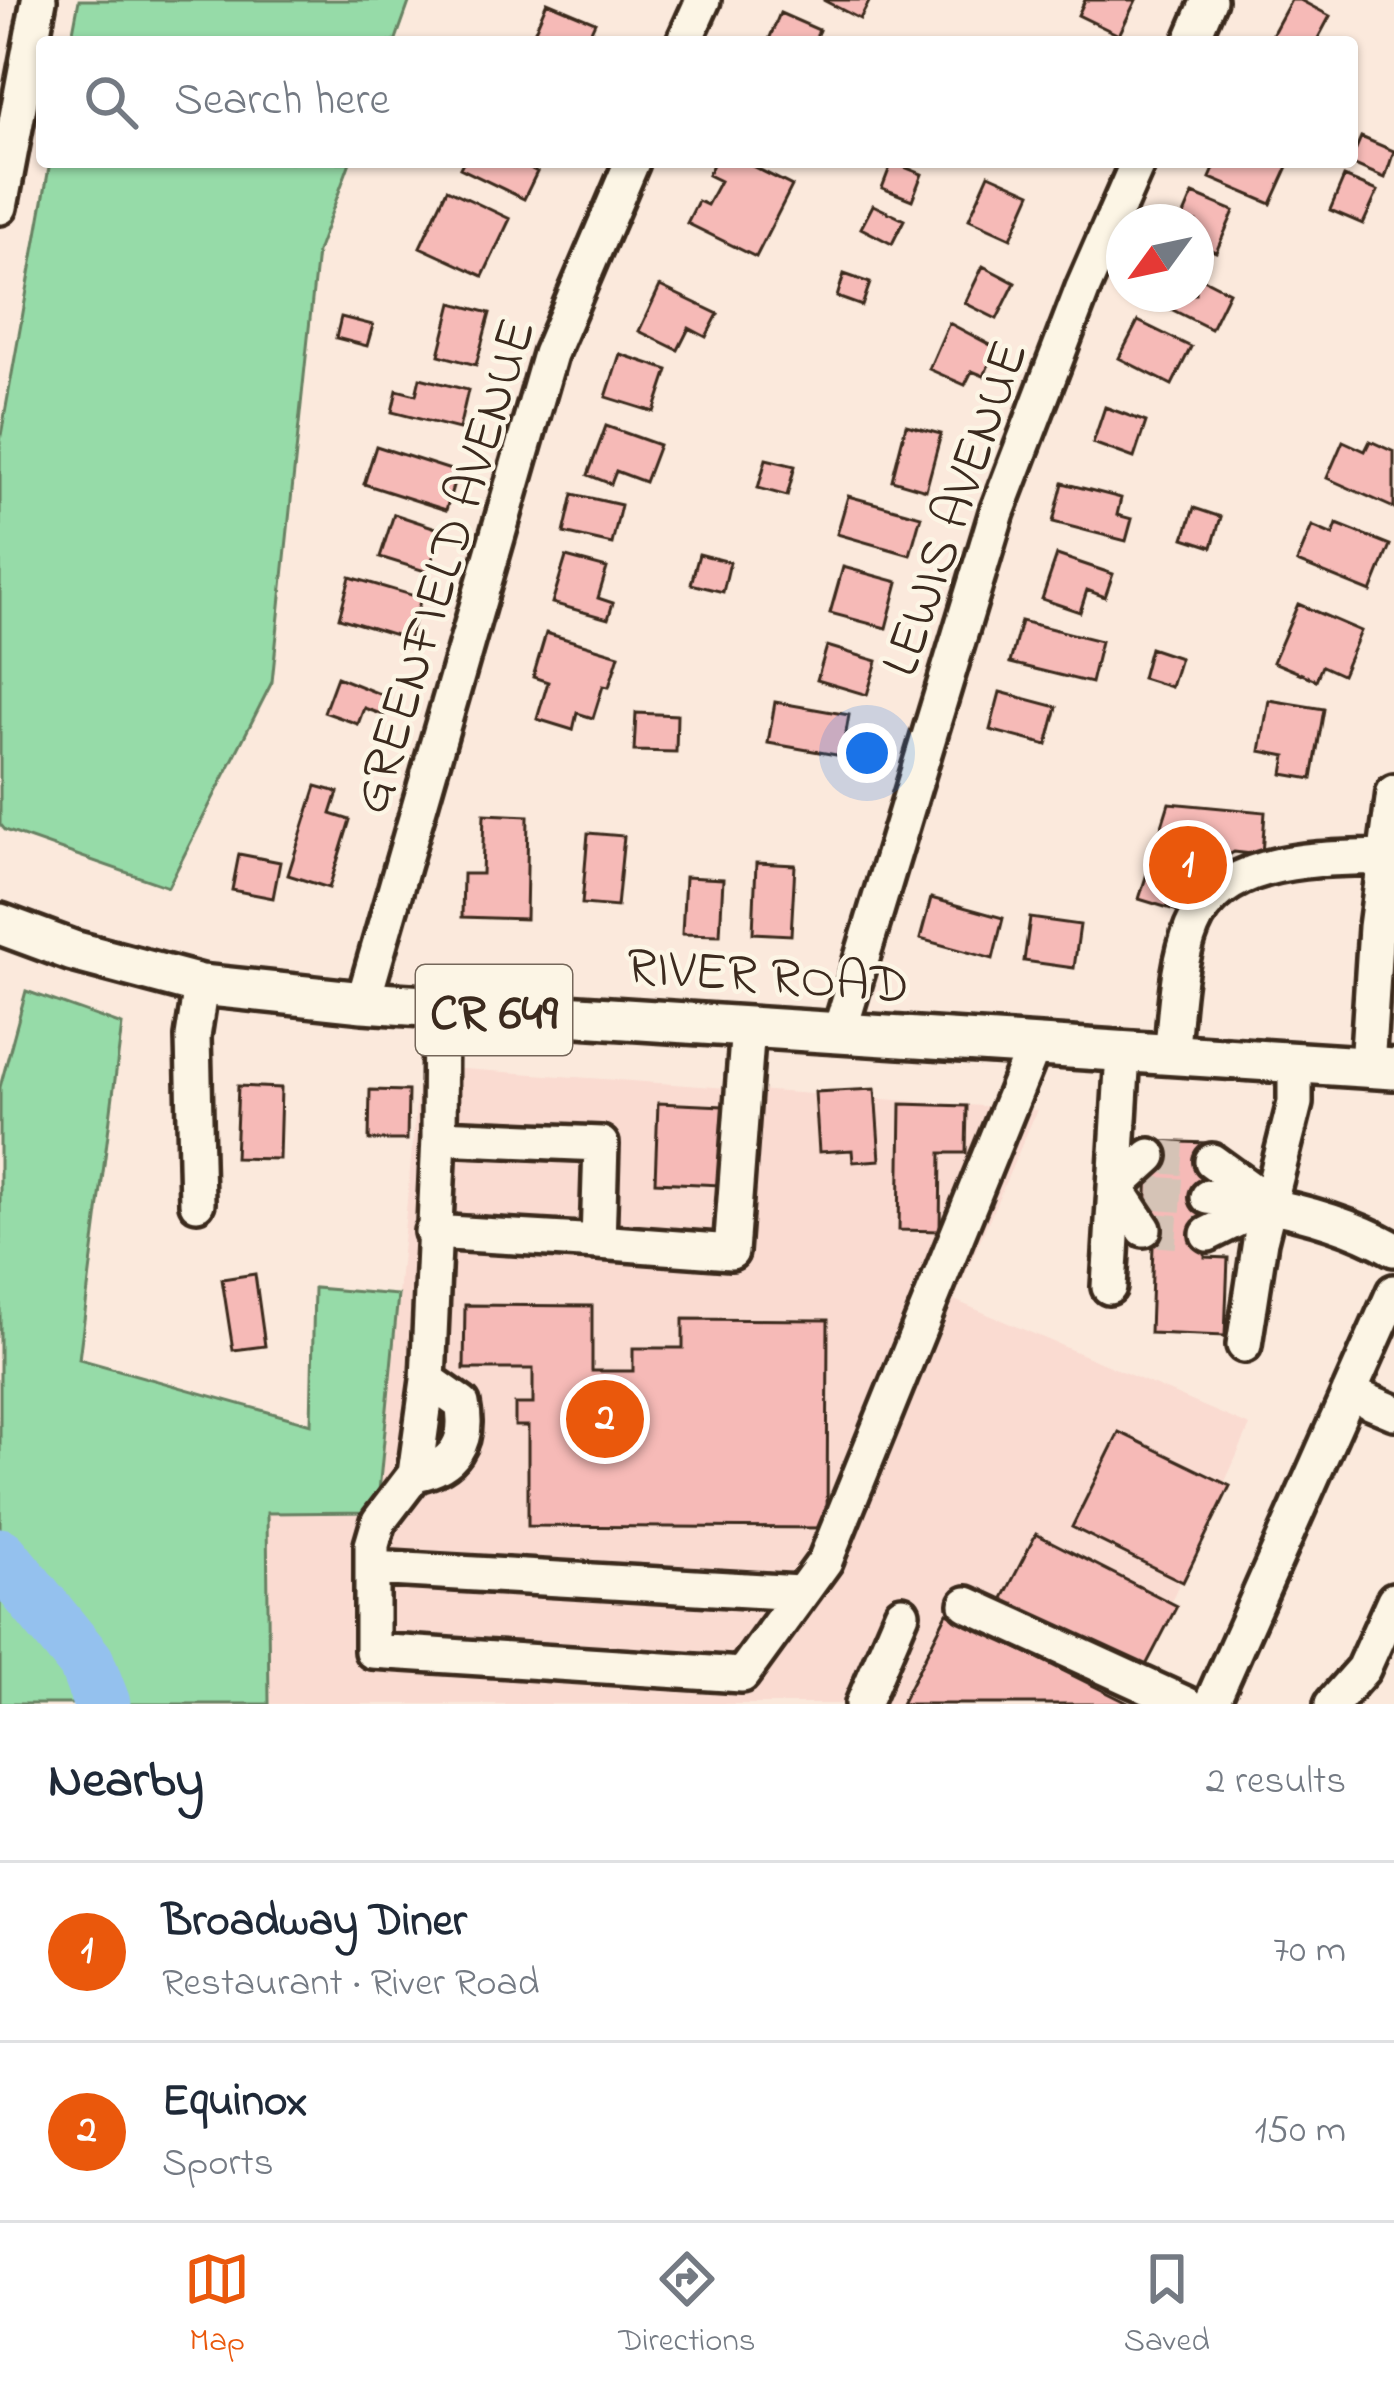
<!DOCTYPE html>
<html lang="en">
<head>
<meta charset="utf-8">
<style>
  body { margin:0; font-family:"Indie Flower",sans-serif; background:#f6f6f7; color:#1f2937 }
  .compass { position:absolute; left:1106px; top:204px; width:108px; height:108px; border-radius:50%; background:#fff; box-shadow:0 3px 9px #0004; rotate:237deg }
  .you { position:absolute; left:867px; top:753px; width:42px; height:42px; margin:-30px; border:9px solid #fff; border-radius:50%; background:#1a73e8; box-shadow:0 0 0 18px #1a73e833 }
  .badge { display:grid; place-items:center; width:78px; height:78px; border-radius:50%; background:#ea580c; color:#fff; font-size:39px; font-weight:700 }
  .pin { position:absolute; translate:-50% -50%; border:6px solid #fff; box-shadow:0 3px 12px #0006 }
  .list { margin:0; padding:0; list-style:none }
  h2 { display:flex; justify-content:space-between; align-items:center; height:156px; margin:0; padding:0 48px; font-size:51px }
  h2 small { font-size:39px; font-weight:400; color:#747a83 }
  .list li { display:grid; grid-template-columns:78px 1fr auto; gap:36px; align-items:center; box-sizing:border-box; height:180px; padding:0 48px; border-top:3px solid #e0e1e3 }
  .list b { display:block; font-size:45px; white-space:nowrap }
  .list p { margin:0; font-size:39px; white-space:nowrap; color:#747a83 }
  .list em { font-size:39px; font-style:normal; color:#747a83 }
  .icon { flex:none; width:66px; height:66px; fill:none; stroke:currentColor; stroke-width:2; stroke-linecap:round; stroke-linejoin:round }
  .map { position:relative; flex:none; width:1394px; height:1704px; overflow:hidden }
  .search { position:absolute; background:#fff; box-shadow:0 3px 9px #0004; left:36px; right:36px; top:36px; height:132px; display:flex; align-items:center; gap:30px; box-sizing:border-box; padding:0 42px; border-radius:12px; color:#747a83; font-size:45px }
  .sheet { height:516px; background:#fff }
  nav { display:flex; justify-content:space-around; align-items:center; box-sizing:border-box; height:168px; border-top:3px solid #e0e1e3; background:#fff; font-size:33px; color:#747a83 }
  nav a { display:grid; justify-items:center; gap:6px }
  nav .on { color:#ea580c }
  .map>svg:first-child { display:block }
</style>
</head>
<body>
<div class="map">
<svg width="1394" height="1704" viewBox="0 0 1394 1704">
  <rect width="100%" height="100%" fill="#fbe9dc"/>
  <filter id="ink" filterUnits="userSpaceOnUse"><feTurbulence type="fractalNoise" baseFrequency=".00833" numOctaves="2"/><feDisplacementMap in="SourceGraphic" scale="24" xChannelSelector="R" yChannelSelector="G"/><feConvolveMatrix kernelMatrix="1 2 1 2 8 2 1 2 1" color-interpolation-filters="sRGB"/></filter>
  <g filter="url(#ink)">
    <!-- built -->
    <path fill="#fadbd1" d="M 420,1066 L 1037,1110 L 954,1300 L 1250,1426 L 1125,1704 L 269,1704 L 267,1512 L 377,1512 Z"/>
    <!-- green -->
    <path fill="#96dba8" stroke="#688263" stroke-width="3" d="M 79,0 L 410,0 L 395,42 L 71,42 Z
      M 50,162 L 350,162 L 317,252 L 272,682 L 168,887 L 5,830 L 0,824 L 0,441 Z
      M 26,991 L 122,1025 L 79,1359 L 311,1424 L 314,1288 L 398,1295 L 377,1512 L 267,1513 L 269,1704 L 0,1704 L 0,1087 Z"/>
    <g fill="none" stroke-linecap="round" stroke-linejoin="round">
      <!-- river -->
      <path stroke="#94c1ee" stroke-width="57" d="M 0,1556 L 86,1662 L 102,1704"/>
    </g>
    <!-- building -->
    <path fill="#f6bab7" stroke="#3b2a1e" stroke-width="3" d="M 823,0 L 870,0 L 860,19 Z
      M 1085,0 L 1136,0 L 1119,35 L 1078,15 Z
      M 1291,0 L 1300,0 L 1330,16 L 1316,42 L 1285,42 L 1272,35 Z
      M 547,2 L 595,22 L 586,42 L 530,42 Z
      M 780,13 L 819,30 L 814,42 L 768,42 Z
      M 1361,137 L 1394,151 L 1385,178 L 1350,163 Z
      M 463,162 L 530,162 L 528,167 L 537,172 L 524,199 L 460,168 Z
      M 714,162 L 744,162 L 792,186 L 756,257 L 687,223 L 698,201 L 707,205 L 720,181 L 708,175 Z
      M 892,162 L 922,174 L 912,200 L 882,188 Z
      M 1217,162 L 1290,162 L 1271,204 L 1210,178 Z
      M 989,174 L 1031,193 L 1011,238 L 969,219 Z
      M 1344,177 L 1378,191 L 1363,224 L 1330,210 Z
      M 447,189 L 510,219 L 483,276 L 420,247 Z
      M 1193,194 L 1234,211 L 1216,252 L 1196,243 L 1196,222 L 1181,222 Z
      M 873,205 L 904,220 L 892,244 L 861,228 Z
      M 983,266 L 1015,283 L 997,319 L 965,303 Z
      M 844,274 L 870,283 L 862,306 L 837,297 Z
      M 1196,275 L 1229,292 L 1211,329 L 1155,301 L 1158,294 L 1196,294 Z
      M 660,286 L 718,314 L 706,337 L 689,328 L 678,350 L 639,331 Z
      M 452,303 L 490,313 L 476,365 L 439,355 Z
      M 341,317 L 373,325 L 367,346 L 336,338 Z
      M 1138,321 L 1191,347 L 1172,385 L 1119,358 Z
      M 949,323 L 996,348 L 984,376 L 972,371 L 965,385 L 929,369 Z
      M 620,354 L 668,370 L 654,412 L 606,397 Z
      M 420,378 L 468,390 L 459,429 L 392,412 L 397,390 L 416,395 Z
      M 1105,407 L 1146,422 L 1134,458 L 1093,443 Z
      M 906,425 L 941,434 L 926,490 L 892,480 Z
      M 606,426 L 659,445 L 645,482 L 616,471 L 611,484 L 588,475 Z
      M 1343,441 L 1365,451 L 1370,441 L 1394,452 L 1394,508 L 1327,478 Z
      M 376,446 L 457,472 L 446,510 L 364,484 Z
      M 766,459 L 795,466 L 787,496 L 758,488 Z
      M 1063,483 L 1121,498 L 1117,515 L 1132,519 L 1126,541 L 1053,522 Z
      M 573,494 L 621,505 L 612,544 L 564,533 Z
      M 848,496 L 921,516 L 910,555 L 837,534 Z
      M 1194,508 L 1221,517 L 1212,547 L 1184,538 Z
      M 394,514 L 442,530 L 428,572 L 380,557 Z
      M 1337,524 L 1390,545 L 1371,592 L 1297,562 L 1312,526 L 1333,535 Z
      M 699,554 L 730,562 L 723,592 L 691,584 Z
      M 1057,555 L 1113,574 L 1105,597 L 1087,590 L 1080,612 L 1042,599 Z
      M 566,557 L 607,568 L 598,598 L 613,603 L 608,619 L 552,603 Z
      M 843,567 L 898,582 L 886,628 L 830,613 Z
      M 350,577 L 421,598 L 409,639 L 339,618 Z
      M 1298,604 L 1361,631 L 1342,675 L 1322,666 L 1316,680 L 1273,662 Z
      M 1021,621 L 1101,641 L 1091,683 L 1010,663 Z
      M 546,633 L 619,655 L 609,687 L 603,686 L 593,718 L 577,713 L 573,730 L 537,719 L 548,682 L 533,677 Z
      M 827,646 L 877,661 L 867,695 L 817,680 Z
      M 1150,648 L 1180,658 L 1171,687 L 1142,678 Z
      M 337,677 L 390,698 L 384,715 L 364,708 L 358,724 L 324,712 Z
      M 1000,692 L 1057,707 L 1047,745 L 990,730 Z
      M 1269,700 L 1324,709 L 1312,779 L 1283,774 L 1286,756 L 1260,751 Z
      M 775,702 L 849,715 L 842,756 L 768,743 Z
      M 636,713 L 677,715 L 676,752 L 634,751 Z
      M 316,786 L 338,792 L 331,814 L 350,820 L 329,888 L 288,875 Z
      M 1169,803 L 1265,812 L 1262,855 L 1234,852 L 1224,858 L 1229,872 L 1214,882 L 1199,877 L 1188,914 L 1139,899 Z
      M 484,814 L 528,816 L 526,919 L 462,917 L 463,874 L 482,874 Z
      M 588,833 L 624,836 L 617,907 L 582,904 Z
      M 239,854 L 280,862 L 273,898 L 232,890 Z
      M 756,863 L 795,865 L 791,935 L 753,933 Z
      M 685,877 L 723,879 L 720,935 L 682,934 Z
      M 931,898 L 1003,918 L 993,959 L 920,939 Z
      M 1030,918 L 1080,925 L 1074,968 L 1024,961 Z
      M 238,1086 L 281,1088 L 279,1159 L 235,1158 Z
      M 875,1089 L 880,1160 L 853,1162 L 852,1150 L 819,1152 L 815,1092 Z
      M 370,1090 L 408,1091 L 407,1140 L 369,1140 Z
      M 658,1103 L 723,1106 L 721,1185 L 655,1182 Z
      M 901,1104 L 967,1106 L 966,1153 L 941,1153 L 940,1231 L 899,1230 Z
      M 1149,1141 L 1209,1143 L 1205,1257 L 1228,1258 L 1225,1336 L 1150,1333 L 1153,1245 L 1145,1245 Z
      M 255,1274 L 265,1346 L 233,1350 L 222,1279 Z
      M 465,1305 L 592,1306 L 592,1371 L 633,1371 L 633,1348 L 683,1348 L 683,1319 L 828,1320 L 827,1528 L 528,1526 L 528,1426 L 515,1426 L 515,1404 L 533,1404 L 533,1369 L 464,1369 Z
      M 1119,1432 L 1230,1486 L 1183,1582 L 1072,1527 Z
      M 1036,1534 L 1177,1606 L 1142,1673 L 1001,1602 Z
      M 947,1613 L 1130,1704 L 901,1704 Z"/>
    <g fill="none" stroke-linecap="round" stroke-linejoin="round">
      <!-- minor-tunnel -->
      <path stroke="#d5c3b6" stroke-width="33" stroke-dasharray="33 16" stroke-linecap="butt" d="M 1150,1156 L 1212,1161
        M 1149,1193 L 1208,1197
        M 1144,1229 L 1208,1234"/>
      <defs>
        <path id="minor" d="M 684,42 L 703,0
          M 1191,42 L 1209,0
          M 0,207 L 39,0
          M 363,1002 L 550,354 L 632,162
          M 748,1026 L 731,1252 L 598,1242 L 601,1144 L 439,1137 L 428,1380 L 415,1474 L 379,1521 L 372,1545 L 372,1651 L 742,1675 L 825,1561 L 1034,1046
          M 840,1030 L 997,512 L 1083,288 L 1138,162
          M 1171,1056 C 1176,1014 1176,966 1192,927 C 1221,856 1320,859 1383,857
          M 1367,1067 L 1376,927 L 1394,792
          M 439,1137 L 440,1007
          M 1208,1197 C 1272,1203 1337,1217 1394,1249
          M 197,1203 L 193,1037 L 201,985
          M 1144,1229 L 1116,1187 L 1150,1156
          M 432,1232 L 598,1242
          M 1208,1234 L 1270,1203 L 1212,1161
          M 1109,1287 L 1123,1053
          M 1244,1345 L 1260,1241 L 1295,1103 L 1295,1063
          M 1349,1393 L 1394,1412
          M 415,1474 C 454,1467 470,1442 462,1404 L 428,1380
          M 372,1568 L 799,1593
          M 967,1604 L 1186,1704
          M 863,1704 L 902,1613
          M 1211,1704 L 1394,1292
          M 1332,1704 L 1363,1669 L 1394,1600"/>
        <path id="major" d="M 0,924 L 73,951 L 201,985 L 363,1002 L 1394,1069"/>
      </defs>
      <!-- minor casing -->
      <use href="#minor" stroke="#3b2a1e" stroke-width="42"/>
      <!-- major casing -->
      <use href="#major" stroke="#3b2a1e" stroke-width="48"/>
      <!-- minor -->
      <use href="#minor" stroke="#fcf5e5" stroke-width="33"/>
      <!-- major -->
      <use href="#major" stroke="#fcf5e5" stroke-width="39"/>
    </g>
  </g>
  <g text-anchor="middle" stroke-width="9" stroke-linejoin="round" paint-order="stroke">
    <!-- shield labels -->
    <rect fill="#fcf5e5" stroke="#75675a" stroke-width="3" x="416" y="965" width="156" height="90" rx="9"/>
    <g font-size="51" font-weight="bold" fill="#3b2a1e">
      <text x="494" y="1028">CR 649</text>
    </g>
    <!-- street labels -->
    <g font-size="54" fill="#3b2a1e" stroke="#fcf5e5">
      <text transform="translate(952 507) rotate(-71)" y="19">LEWIS AVENUE</text>
      <text transform="translate(441 565) rotate(-73)" y="19">GREENFIELD AVENUE</text>
      <text transform="translate(768 973) rotate(4)" y="19">RIVER ROAD</text>
    </g>
  </g>
</svg>
<svg class="compass" viewBox="-18 -18 36 36"><path d="M0-13l5 13h-10z" fill="#e53935"/><path d="M0 13l5-13h-10z" fill="#747a83"/></svg>
<div class="you"></div>
<div class="pin badge" style="left:1188px;top:865px">1</div>
<div class="pin badge" style="left:605px;top:1419px">2</div>
<div class="search"><svg class="icon" aria-label="search" viewBox="0 0 24 24"><circle cx="10" cy="10" r="6"/><path d="M15 15l6 6"/></svg>Search here</div>
</div>
<section class="sheet">
<h2>Nearby<small>2 results</small></h2>
<ul class="list">
<li><span class="badge">1</span><div><b>Broadway Diner</b><p>Restaurant · River Road</p></div><em>70 m</em></li>
<li><span class="badge">2</span><div><b>Equinox</b><p>Sports</p></div><em>150 m</em></li>
</ul>
</section>
<nav>
<a class="on"><svg class="icon" aria-label="map" viewBox="0 0 24 24"><path d="M3 6l6-2 6 2 6-2v14l-6 2-6-2-6 2zM9 4v14M15 6v14"/></svg>Map</a>
<a><svg class="icon" aria-label="directions" viewBox="0 0 24 24"><path d="M12 3l9 9-9 9-9-9zM9 14v-3h6M13 9l2 2-2 2"/></svg>Directions</a>
<a><svg class="icon" aria-label="saved" viewBox="0 0 24 24"><path d="M7 4h10v16l-5-4-5 4z"/></svg>Saved</a>
</nav>
</body>
</html>
